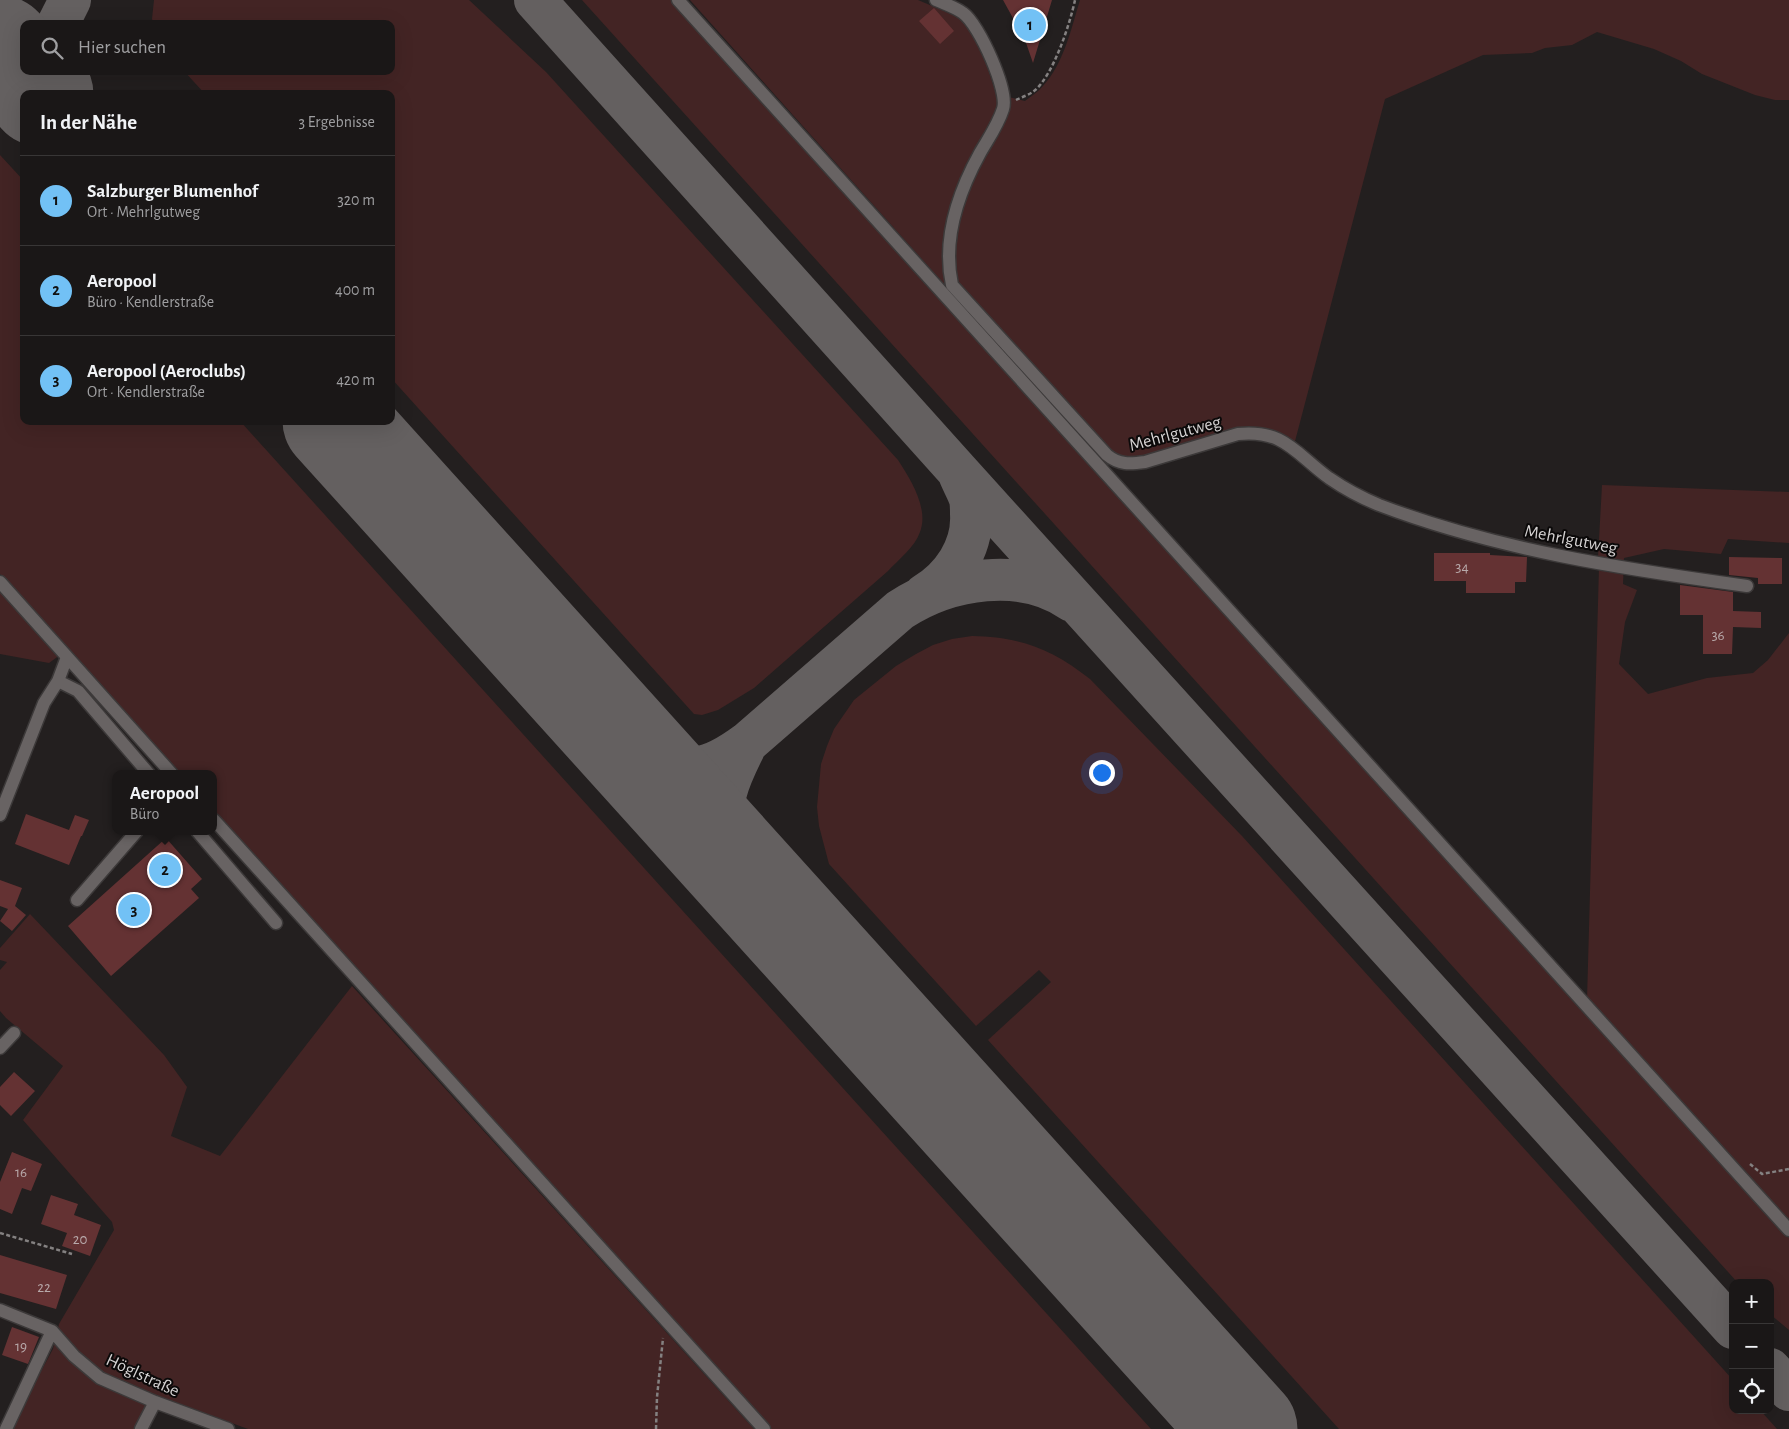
<!DOCTYPE html>
<html lang="de">
<head>
<meta charset="utf-8">
<style>
  body { margin:0; font-family:"Alegreya Sans",sans-serif; background:#232020; color:#f1f3f6 }
  .controls { position:absolute; right:15px; bottom:15px; display:grid; overflow:hidden; border-radius:10px; box-shadow:0 5px 20px #0002 }
  .controls button { width:45px; height:45px; display:grid; place-items:center; padding:0; border:0; border-bottom:1px solid #383636; background:#1a1717; color:#f1f3f6; font:25px sans-serif }
  .you { position:absolute; left:1101px; top:772px; width:18px; height:18px; margin:-12px; border:4px solid #fff; border-radius:50%; background:#1a73e8; box-shadow:0 0 0 8px #1a73e833 }
  .badge { display:grid; place-items:center; width:32px; height:32px; border-radius:50%; background:#72c1f5; color:#111; font-size:16px; font-weight:700 }
  .pin { position:absolute; translate:-50% -50%; border:2px solid #fff; box-shadow:0 1px 5px #0006 }
  .popup { position:absolute; left:112px; top:770px; width:105px; height:65px; box-sizing:border-box; display:grid; place-content:center; border-radius:10px; background:#1a1717; filter:drop-shadow(0 1px 4px #0005); font-size:16px; white-space:nowrap; color:#9f9fa1 }
  .popup b { font-size:19px; color:#f1f3f6 }
  .popup::after { content:''; position:absolute; left:50%; top:100%; margin-left:-10px; border:10px solid transparent; border-top-color:#1a1717 }
  .list { margin:0; padding:0; list-style:none }
  h2 { display:flex; justify-content:space-between; align-items:center; height:65px; margin:0; padding:0 20px; font-size:21px }
  h2 small { font-size:16px; font-weight:400; color:#9f9fa1 }
  .list li { display:grid; grid-template-columns:32px 1fr auto; gap:15px; align-items:center; box-sizing:border-box; height:90px; padding:0 20px; border-top:1px solid #383636 }
  .list b { display:block; font-size:19px; white-space:nowrap }
  .list p { margin:0; font-size:16px; white-space:nowrap; color:#9f9fa1 }
  .list em { font-size:16px; font-style:normal; color:#9f9fa1 }
  .icon { flex:none; width:28px; height:28px; fill:none; stroke:currentColor; stroke-width:2; stroke-linecap:round; stroke-linejoin:round }
  .map { position:relative; flex:none; width:1789px; height:1429px; overflow:hidden }
  .search { position:absolute; background:#1a1717; box-shadow:0 5px 20px #0002; left:20px; top:20px; width:375px; height:55px; display:flex; align-items:center; gap:12px; box-sizing:border-box; padding:0 18px; border-radius:10px; color:#9f9fa1; font-size:19px }
  .panel { position:absolute; background:#1a1717; box-shadow:0 5px 20px #0002; left:20px; top:90px; width:375px; height:335px; border-radius:10px }
  .map>svg:first-child { display:block }
</style>
</head>
<body>
<div class="map">
<svg width="1789" height="1429" viewBox="0 0 1789 1429">
  <rect width="100%" height="100%" fill="#231f1f"/>
  <!-- green -->
  <path fill="#432424" d="M 154,0 L 469,0 L 546,72 L 898,460 C 911,480 929,509 920,532 C 915,547 898,560 888,571 L 754,688 L 718,710 L 702,715 L 694,714 L 391,378 L 391,94 L 205,94 L 184,71 L 391,71 L 391,24 L 154,24 L 152,19 Z
    M 582,0 L 672,0 L 1789,1237 L 1789,1330 L 1770,1314 L 1770,1283 L 1738,1283 Z
    M 690,0 L 918,0 L 958,17 L 970,29 L 987,66 L 996,94 L 1025,101 C 1031,96 1038,92 1043,86 C 1064,63 1071,29 1080,0 L 1789,0 L 1789,100 L 1775,100 L 1755,95 L 1702,74 L 1681,61 L 1654,49 L 1597,32 L 1572,45 L 1545,48 L 1532,53 L 1483,55 L 1385,99 L 1294,445 C 1277,432 1269,429 1247,428 L 1131,462 L 1115,457 L 957,284 L 945,285 Z
    M 0,155 L 24,181 L 24,421 L 240,421 L 1151,1429 L 771,1429 L 214,811 L 214,774 L 180,774 L 0,574 Z
    M 1602,485 L 1789,492 L 1789,543 L 1728,539 L 1721,554 L 1664,549 L 1624,558 L 1623,584 L 1637,590 L 1625,622 L 1619,664 L 1648,694 L 1707,678 L 1753,673 L 1768,660 L 1789,633 L 1789,1222 L 1587,1000 L 1599,567 L 1598,558 Z
    M 0,589 L 60,655 L 49,663 L 0,654 Z
    M 972,636 C 1021,637 1052,649 1090,679 L 1242,836 L 1733,1380 L 1733,1410 L 1760,1410 L 1777,1429 L 1339,1429 L 988,1040 L 1051,982 L 1039,970 L 976,1026 L 829,864 L 819,826 L 817,807 L 821,764 L 827,746 L 834,729 L 854,700 L 896,666 L 916,654 L 933,645 L 952,639 Z
    M 30,914 L 164,1055 L 187,1087 L 171,1136 L 220,1156 L 352,986 L 754,1429 L 248,1429 L 150,1393 L 137,1429 L 10,1429 L 53,1349 L 59,1324 L 114,1230 L 112,1222 L 23,1120 L 63,1066 L 6,1018 L 0,1011 L 0,970 L 7,962 L 0,960 L 0,948 Z"/>
  <g fill="none" stroke-linecap="round" stroke-linejoin="round">
    <!-- taxiway -->
    <path stroke="#646060" stroke-width="42" d="M 535,0 L 957,470 L 1733,1328
      M 58,24 L 70,0
      M 51,71 L 55,94
      M 924,595 C 952,578 973,548 971,514 C 971,509 971,504 970,499 C 967,490 962,482 959,474
      M 639,758 C 688,773 705,774 747,743 L 900,610 C 949,578 1022,566 1072,601
      M 743,874 C 738,865 731,856 728,847 C 715,807 729,778 747,743
      M 1770,1369 L 1789,1390"/>
    <!-- runway -->
    <path stroke="#646060" stroke-width="105" d="M 0,48 L 41,94
      M 335,421 L 1245,1429"/>
  </g>
  <!-- building -->
  <path fill="#643233" d="M 1003,0 L 1052,0 L 1033,63 L 1025,40 Z
    M 934,8 L 954,31 L 940,44 L 919,21 Z
    M 1434,553 L 1490,553 L 1490,555 L 1527,557 L 1526,582 L 1515,582 L 1515,593 L 1466,593 L 1466,581 L 1434,581 Z
    M 1729,557 L 1782,558 L 1782,584 L 1758,584 L 1758,578 L 1729,575 Z
    M 1680,585 L 1733,592 L 1733,611 L 1761,612 L 1761,628 L 1733,627 L 1732,654 L 1703,654 L 1703,615 L 1680,615 Z
    M 26,814 L 69,830 L 75,815 L 89,820 L 82,836 L 81,836 L 69,865 L 15,844 Z
    M 166,838 L 202,879 L 191,889 L 199,898 L 111,976 L 68,926 Z
    M 0,880 L 22,888 L 15,906 L 26,915 L 12,931 L 0,921 L 8,909 L 0,906 Z
    M 14,1072 L 35,1091 L 11,1116 L 0,1105 L 0,1087 Z
    M 12,1152 L 42,1164 L 31,1191 L 22,1188 L 12,1214 L 0,1209 L 0,1182 Z
    M 51,1195 L 78,1204 L 74,1215 L 101,1225 L 90,1256 L 62,1246 L 67,1233 L 41,1224 Z
    M 0,1255 L 67,1275 L 56,1309 L 0,1293 Z
    M 12,1327 L 39,1337 L 28,1364 L 2,1355 Z"/>
  <g fill="none" stroke-linecap="round" stroke-linejoin="round">
    <defs>
      <path id="minor" d="M 678,0 L 1789,1230
        M 936,0 C 945,4 955,7 963,13 C 979,24 1009,91 1003,109 C 998,125 988,139 980,153 C 958,193 942,239 952,285 L 1107,455 C 1119,465 1130,464 1145,462 L 1238,434 C 1284,429 1296,454 1329,478 C 1345,489 1362,498 1379,505 C 1497,550 1623,569 1747,586
        M 0,582 L 172,774
        M 58,681 L 67,657
        M 0,815 L 44,703 L 58,681 L 78,691 L 149,774
        M 214,820 L 764,1429
        M 197,831 L 276,923
        M 77,900 L 137,831
        M 0,1048 L 14,1033
        M 0,1310 L 52,1331 L 74,1356 L 100,1378 L 155,1402 L 228,1429
        M 6,1429 L 52,1331
        M 141,1429 L 155,1402"/>
    </defs>
    <!-- minor casing -->
    <use href="#minor" stroke="#3c3939" stroke-width="15"/>
    <!-- path -->
    <path stroke="#848181" stroke-width="2.5" stroke-dasharray="4 2.5" stroke-linecap="butt" d="M 1016,100 C 1022,97 1029,95 1034,91 C 1053,76 1070,24 1075,0
      M 1750,1164 L 1762,1174 L 1789,1169
      M 0,1233 L 72,1254
      M 656,1429 L 657,1397 L 663,1338"/>
    <!-- minor -->
    <use href="#minor" stroke="#686363" stroke-width="12"/>
  </g>
  <g text-anchor="middle" stroke-width="4" stroke-linejoin="round" paint-order="stroke">
    <!-- number labels -->
    <g font-size="15" fill="#b8a9aa">
      <text x="1462" y="572">34</text>
      <text x="1718" y="640">36</text>
      <text x="21" y="1177">16</text>
      <text x="80" y="1244">20</text>
      <text x="44" y="1292">22</text>
      <text x="21" y="1351">19</text>
    </g>
    <!-- street labels -->
    <g font-size="18" fill="#d4d1d1" stroke="#0b0909">
      <text transform="translate(1175 433) rotate(-15)" y="6">Mehrlgutweg</text>
      <text transform="translate(1571 539) rotate(11)" y="6">Mehrlgutweg</text>
      <text transform="translate(143 1375) rotate(25)" y="6">Höglstraße</text>
    </g>
  </g>
</svg>
<div class="controls">
<button>+</button>
<button>−</button>
<button><svg class="icon" aria-label="locate" viewBox="0 0 24 24"><circle cx="12" cy="12" r="6"/><path d="M12 2v4M12 18v4M2 12h4M18 12h4"/></svg></button>
</div>
<div class="you"></div>
<div class="pin badge" style="left:1030px;top:25px">1</div>
<div class="pin badge" style="left:165px;top:870px">2</div>
<div class="popup"><b>Aeropool</b>Büro</div>
<div class="pin badge" style="left:134px;top:910px">3</div>
<div class="search"><svg class="icon" aria-label="search" viewBox="0 0 24 24"><circle cx="10" cy="10" r="6"/><path d="M15 15l6 6"/></svg>Hier suchen</div>
<section class="panel">
<h2>In der Nähe<small>3 Ergebnisse</small></h2>
<ul class="list">
<li><span class="badge">1</span><div><b>Salzburger Blumenhof</b><p>Ort · Mehrlgutweg</p></div><em>320 m</em></li>
<li><span class="badge">2</span><div><b>Aeropool</b><p>Büro · Kendlerstraße</p></div><em>400 m</em></li>
<li><span class="badge">3</span><div><b>Aeropool (Aeroclubs)</b><p>Ort · Kendlerstraße</p></div><em>420 m</em></li>
</ul>
</section>
</div>
</body>
</html>
